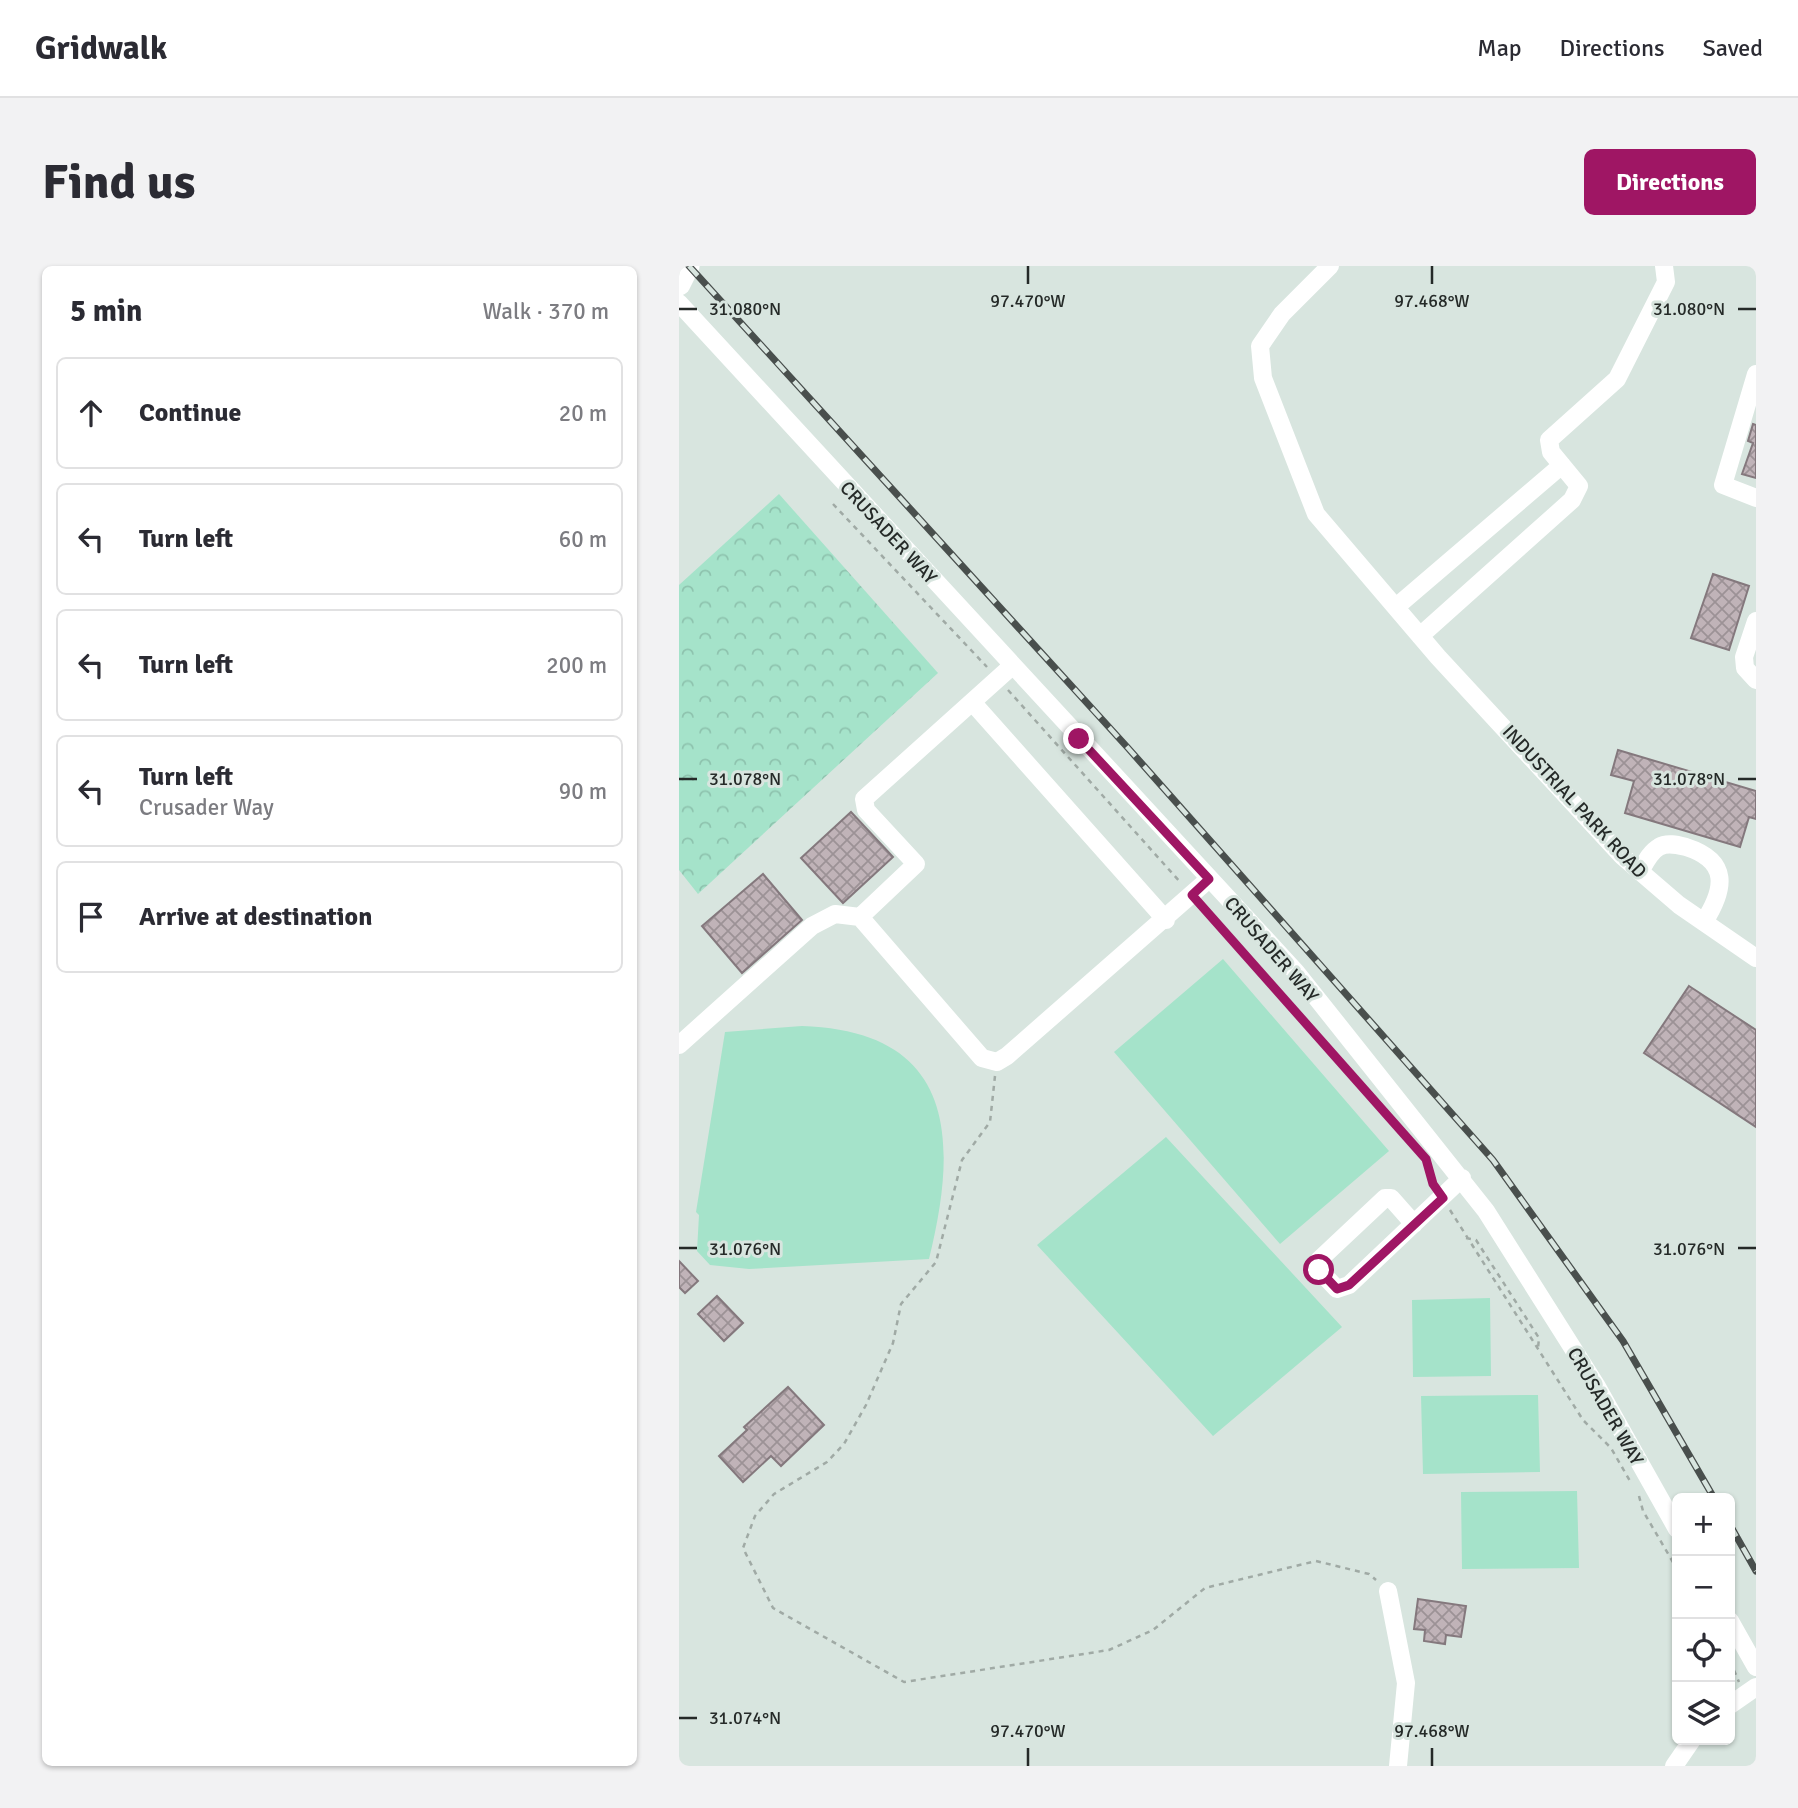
<!DOCTYPE html>
<html lang="en">
<head>
<meta charset="utf-8">
<style>
  body { margin:0; font-family:Signika,sans-serif; background:#f2f2f3; color:#2b2b33 }
  .controls { position:absolute; right:21px; bottom:21px; display:grid; overflow:hidden; border-radius:10px; box-shadow:0 2px 5px #0004 }
  .controls button { width:63px; height:63px; display:grid; place-items:center; padding:0; border:0; border-bottom:2px solid #e1e1e2; background:#fff; color:#2b2b33; font:35px sans-serif }
  .stop { position:absolute; width:21px; height:21px; margin:-16px; border:5px solid #9f1664; border-radius:50%; background:#fff }
  .stop.end { background:#9f1664; border-color:#fff; box-shadow:0 2px 7px #0008 }
  .list { margin:0; padding:0; list-style:none }
  h2 { display:flex; justify-content:space-between; align-items:center; height:91px; margin:0; padding:0 28px; font-size:30px }
  h2 small { font-size:23px; font-weight:400; color:#7c7c81 }
  .list li { display:grid; grid-template-columns:46px 1fr auto; gap:21px; align-items:center; box-sizing:border-box; height:112px; margin:0 14px 14px; padding:0 14px; border:2px solid #e1e1e2; border-radius:10px }
  .list b { display:block; font-size:26px; white-space:nowrap }
  .list p { margin:0; font-size:23px; white-space:nowrap; color:#7c7c81 }
  .list em { font-size:23px; font-style:normal; color:#7c7c81 }
  .icon { flex:none; width:38px; height:38px; fill:none; stroke:currentColor; stroke-width:2; stroke-linecap:round; stroke-linejoin:round }
  .map { position:relative; flex:none; width:1077px; height:1500px; overflow:hidden; border-radius:10px }
  header { display:flex; align-items:center; gap:42px; box-sizing:border-box; height:98px; padding:0 35px; background:#fff; border-bottom:2px solid #e1e1e2 }
  header strong { font-size:33px }
  nav { display:flex; gap:38px; margin-inline-start:auto; font-size:24px }
  .intro { display:flex; align-items:center; justify-content:space-between; box-sizing:border-box; height:168px; padding:0 42px }
  h1 { margin:0; font-size:49px }
  .button { padding:18px 32px; border-radius:10px; background:#9f1664; color:#fff; font-size:24px; font-weight:700 }
  main { display:flex; gap:42px; padding:0 42px }
  aside { flex:1; background:#fff; border-radius:10px; box-shadow:0 2px 5px #0004 }
  .map>svg:first-child { display:block }
</style>
</head>
<body>
<header>
<strong>Gridwalk</strong>
<nav><a>Map</a><a>Directions</a><a>Saved</a></nav>
</header>
<div class="intro"><h1>Find us</h1><a class="button">Directions</a></div>
<main>
<aside>
<h2>5 min<small>Walk · 370 m</small></h2>
<ul class="list">
<li><svg class="icon" aria-label="ahead" viewBox="0 0 24 24"><path d="M12 20V5M6 11l6-6 6 6"/></svg><div><b>Continue</b></div><em>20 m</em></li>
<li><svg class="icon" aria-label="left" viewBox="0 0 24 24"><path d="M17 20v-9H6M10 6l-5 5 5 5"/></svg><div><b>Turn left</b></div><em>60 m</em></li>
<li><svg class="icon" aria-label="left" viewBox="0 0 24 24"><path d="M17 20v-9H6M10 6l-5 5 5 5"/></svg><div><b>Turn left</b></div><em>200 m</em></li>
<li><svg class="icon" aria-label="left" viewBox="0 0 24 24"><path d="M17 20v-9H6M10 6l-5 5 5 5"/></svg><div><b>Turn left</b><p>Crusader Way</p></div><em>90 m</em></li>
<li><svg class="icon" aria-label="arrive" viewBox="0 0 24 24"><path d="M6 21V4h12l-3 4 3 4H6"/></svg><div><b>Arrive at destination</b></div></li>
</ul>
</aside>
<div class="map">
<svg width="1077" height="1500" viewBox="0 0 1077 1500">
  <defs>
    <pattern id="forest-crowns" width="20" height="18" patternUnits="userSpaceOnUse" patternTransform="scale(1.75)"><rect width="20" height="18" fill="#a5e3ca"/><path d="M2 6a3 3 0 1 1 6 0M12 15a3 3 0 1 1 6 0" fill="none" stroke="#8ec3ae"/></pattern>
    <pattern id="building-cross-hatch" width="8" height="8" patternUnits="userSpaceOnUse" patternTransform="scale(1.75)"><rect width="8" height="8" fill="#c0b3b8"/><path d="M0 0l8 8M0 8l8-8" fill="none" stroke="#9c9296"/></pattern>
  </defs>
  <rect width="100%" height="100%" fill="#d8e5df"/>
  <!-- forest -->
  <path fill="url(#forest-crowns)" d="M 100,228 L 259,407 L 19,628 L 0,604 L 0,319 Z"/>
  <!-- pitch -->
  <path fill="#a5e3ca" d="M 544,693 L 710,885 L 601,978 L 435,786 Z
    M 123,760 C 276,765 280,872 250,993 L 70,1003 L 31,999 L 18,985 L 20,949 L 17,946 L 46,766 Z
    M 487,871 L 663,1061 L 534,1170 L 358,979 Z
    M 811,1032 L 812,1110 L 734,1111 L 733,1034 Z
    M 859,1129 L 861,1206 L 744,1208 L 742,1130 Z
    M 898,1225 L 900,1302 L 783,1303 L 782,1226 Z"/>
  <!-- building -->
  <path fill="url(#building-cross-hatch)" stroke="#84787d" stroke-width="2" d="M 1074,158 L 1077,159 L 1077,212 L 1063,208 L 1074,177 L 1069,175 Z
    M 1034,308 L 1070,320 L 1050,384 L 1012,372 Z
    M 939,484 L 1077,525 L 1077,553 L 1070,551 L 1061,581 L 946,547 L 955,515 L 932,509 Z
    M 172,546 L 214,591 L 164,637 L 122,592 Z
    M 84,608 L 123,654 L 63,707 L 23,660 Z
    M 1010,720 L 1077,764 L 1077,861 L 965,787 Z
    M 0,995 L 19,1015 L 6,1027 L 0,1021 Z
    M 38,1030 L 64,1057 L 45,1075 L 19,1048 Z
    M 109,1121 L 145,1159 L 102,1200 L 92,1190 L 64,1216 L 40,1190 L 68,1164 L 65,1161 Z
    M 739,1333 L 787,1340 L 782,1371 L 767,1369 L 766,1378 L 745,1375 L 746,1364 L 735,1363 Z"/>
  <g fill="none" stroke-linecap="round" stroke-linejoin="round">
    <!-- path -->
    <path stroke="#a0aaa5" stroke-width="2.5" stroke-dasharray="5 5" stroke-linecap="butt" d="M 154,238 L 308,401
      M 329,424 L 502,617
      M 523,640 L 718,860
      M 316,810 L 311,856 L 283,894 L 257,996 L 222,1038 L 214,1077 L 187,1139 L 165,1178 L 148,1196 L 95,1228 L 76,1250 L 64,1282 L 94,1342 L 225,1416 L 430,1384 L 474,1364 L 526,1322 L 637,1295 L 690,1308 L 697,1314
      M 748,898 L 754,918
      M 771,944 L 904,1154 L 932,1182 L 951,1215
      M 787,972 L 797,974 L 860,1072 L 859,1082
      M 960,1230 L 964,1245 L 998,1303
      M 1051,1395 L 1060,1416"/>
    <!-- minor -->
    <path stroke="#fff" stroke-width="18" d="M 651,0 L 603,48 L 581,80 L 584,112 L 637,248 L 759,391 L 943,590 L 1000,639 L 1077,692
      M 0,37 L 617,706 L 807,945 L 917,1119 L 998,1263
      M 1077,108 L 1044,219 L 1077,232
      M 717,341 L 883,199
      M 1077,355 L 1065,391 L 1066,402 L 1077,414
      M 741,370 L 893,234 L 900,220 L 872,186 L 870,174 L 938,113 L 987,16 L 985,0
      M 333,400 L 185,533 L 187,544 L 237,598 L 181,651 L 303,792 L 318,796 L 328,790 L 530,613
      M 294,437 L 487,654
      M 961,606 C 966,597 971,586 980,581 C 988,576 999,579 1007,581 C 1051,595 1046,623 1025,656
      M 0,779 L 133,660 L 156,648 L 181,651
      M 735,958 L 712,932 L 706,932 L 640,994 L 640,1004 L 658,1023 L 670,1019 L 783,912
      M 709,1325 L 727,1417 L 719,1500
      M 1051,1355 L 1077,1401
      M 1051,1439 L 1077,1421
      M 995,1500 L 1013,1474"/>
    <!-- major -->
    <path stroke="#fff" stroke-width="23" d="M 0,18 L 9,0"/>
    <defs>
      <path id="rail" d="M 10,0 L 449,482 L 814,894 L 944,1075 L 1035,1232
        M 1051,1259 L 1077,1305"/>
    </defs>
    <!-- rail casing -->
    <use href="#rail" stroke="#494f4d" stroke-width="7"/>
    <!-- rail -->
    <use href="#rail" stroke="#d8e5df" stroke-width="4.5" stroke-dasharray="13" stroke-linecap="butt"/>
  </g>
  <g fill="none" stroke-linecap="round" stroke-linejoin="round">
    <!-- route -->
    <path stroke="#9f1664" stroke-width="9" d="M 400,473 L 530,613 L 513,629 L 747,893 L 754,918 L 764,932 L 670,1019 L 658,1023 L 640,1004"/>
  </g>
  <!-- ticks -->
  <path fill="none" stroke="#252a28" stroke-width="2.5" d="M 349,0 L 349,18M 753,0 L 753,18M 0,43 L 18,43M 1059,43 L 1077,43M 0,513 L 18,513M 1059,513 L 1077,513M 0,982 L 18,982M 1059,982 L 1077,982M 0,1452 L 18,1452M 349,1482 L 349,1500M 753,1482 L 753,1500"/>
  <g text-anchor="middle" stroke-width="6" stroke-linejoin="round" paint-order="stroke">
    <!-- street labels -->
    <g font-size="19" fill="#252a28" stroke="#d8e5df">
      <text transform="translate(210 266) rotate(47)" y="7">CRUSADER WAY</text>
      <text transform="translate(896 535) rotate(47)" y="7">INDUSTRIAL PARK ROAD</text>
      <text transform="translate(593 683) rotate(49)" y="7">CRUSADER WAY</text>
      <text transform="translate(927 1140) rotate(60)" y="7">CRUSADER WAY</text>
    </g>
  </g>
  <g font-size="18" text-anchor="middle" fill="#252a28" stroke="#d8e5df" stroke-width="6" stroke-linejoin="round" paint-order="stroke">
    <text x="349" y="41">97.470°W</text>
    <text x="753" y="41">97.468°W</text>
    <text x="66" y="49">31.080°N</text>
    <text x="1010" y="49">31.080°N</text>
    <text x="66" y="519">31.078°N</text>
    <text x="1010" y="519">31.078°N</text>
    <text x="66" y="989">31.076°N</text>
    <text x="1010" y="989">31.076°N</text>
    <text x="66" y="1458">31.074°N</text>
    <text x="349" y="1471">97.470°W</text>
    <text x="753" y="1471">97.468°W</text>
  </g>
</svg>
<div class="controls">
<button>+</button>
<button>−</button>
<button><svg class="icon" aria-label="locate" viewBox="0 0 24 24"><circle cx="12" cy="12" r="6"/><path d="M12 2v4M12 18v4M2 12h4M18 12h4"/></svg></button>
<button><svg class="icon" aria-label="layers" viewBox="0 0 24 24"><path d="M12 4l9 5-9 5-9-5zM3 14l9 5 9-5"/></svg></button>
</div>
<div class="stop" style="left:640px;top:1004px"></div>
<div class="stop end" style="left:400px;top:473px"></div>
</div>
</main>
</body>
</html>
